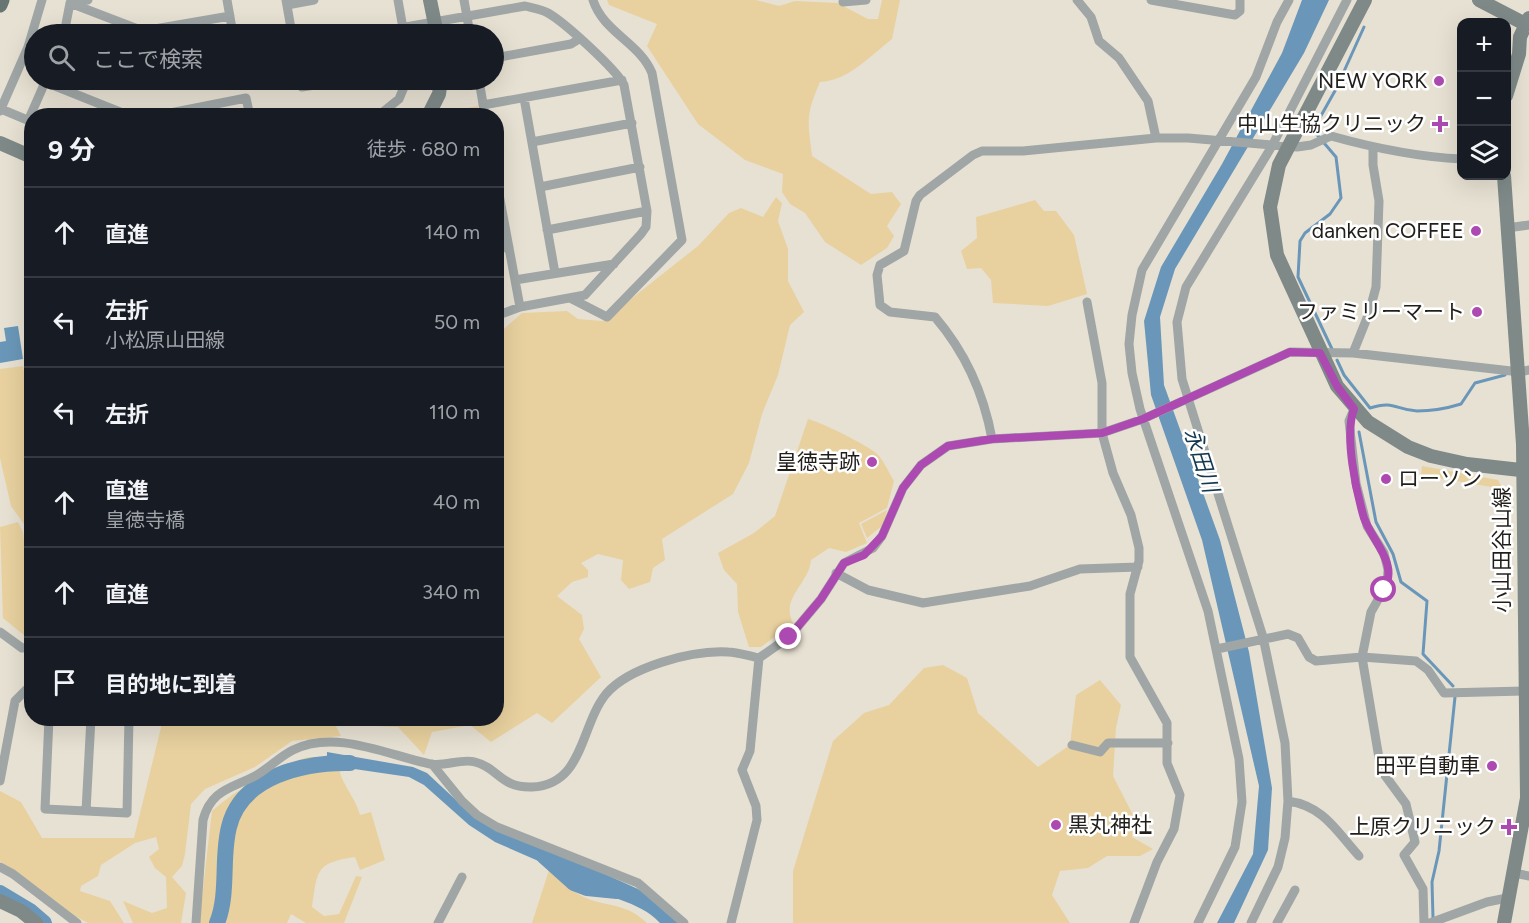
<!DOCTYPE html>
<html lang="ja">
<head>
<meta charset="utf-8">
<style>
  body { margin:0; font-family:Figtree,"Noto Sans JP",sans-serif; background:#242831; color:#f1f3f6 }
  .controls { position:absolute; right:18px; top:18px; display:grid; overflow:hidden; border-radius:12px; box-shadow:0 6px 24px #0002 }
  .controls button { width:54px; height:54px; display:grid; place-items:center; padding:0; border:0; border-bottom:2px solid #363941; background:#171b24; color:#f1f3f6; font:30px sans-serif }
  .stop { position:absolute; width:18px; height:18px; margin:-14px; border:4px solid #ad4ab1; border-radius:50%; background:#fff }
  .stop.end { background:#ad4ab1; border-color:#fff; box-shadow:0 2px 6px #0008 }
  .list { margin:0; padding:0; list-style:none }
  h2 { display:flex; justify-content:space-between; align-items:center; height:78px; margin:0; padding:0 24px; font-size:26px }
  h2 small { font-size:20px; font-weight:400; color:#9ea1a6 }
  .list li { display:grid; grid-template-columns:39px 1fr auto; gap:18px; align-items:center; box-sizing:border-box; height:90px; padding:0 24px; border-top:2px solid #363941 }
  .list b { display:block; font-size:22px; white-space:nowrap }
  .list p { margin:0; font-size:20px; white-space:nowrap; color:#9ea1a6 }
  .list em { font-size:20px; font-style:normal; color:#9ea1a6 }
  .icon { flex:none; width:33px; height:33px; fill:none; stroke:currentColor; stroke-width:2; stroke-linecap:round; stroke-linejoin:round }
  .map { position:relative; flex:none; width:1529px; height:923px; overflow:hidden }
  .search { position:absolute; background:#171b24; box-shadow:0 6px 24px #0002; left:24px; top:24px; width:480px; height:66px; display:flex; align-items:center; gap:15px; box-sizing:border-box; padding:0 21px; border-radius:33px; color:#9ea1a6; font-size:22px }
  .panel { position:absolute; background:#171b24; box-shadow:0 6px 24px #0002; left:24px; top:108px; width:480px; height:618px; border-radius:24px }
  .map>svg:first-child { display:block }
</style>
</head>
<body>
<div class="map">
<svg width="1529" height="923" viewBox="0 0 1529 923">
  <rect width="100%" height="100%" fill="#e7e1d3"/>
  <!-- green -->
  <path fill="#e8d19f" d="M 607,0 L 756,0 L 779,6 L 795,1 L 837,3 L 868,19 L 878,19 L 882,0 L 900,0 L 892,39 C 870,56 848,81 820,82 C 805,116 808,121 812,156 L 871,194 L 892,192 L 901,204 L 887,226 L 894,236 L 887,248 L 861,265 L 825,242 L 805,213 L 790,204 L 782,192 L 783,174 L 745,160 L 698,124 L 647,46 L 657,24 L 609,5 Z
    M 478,106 L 480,115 L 442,115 L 444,112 Z
    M 776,197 L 782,203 L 778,221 L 788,249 L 788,281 L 804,312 L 790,325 L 778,375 L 762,414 L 749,463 L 733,494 L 662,539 L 665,560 L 653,568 L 650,582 L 629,589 L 621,580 L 623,560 L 598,554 L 581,563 L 588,570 L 588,577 L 572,582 L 557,596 L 582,615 L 584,629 L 579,639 L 601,677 L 552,723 L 537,713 L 491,742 L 470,725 L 432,732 L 424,755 L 398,727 L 374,726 L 374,719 L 496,718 L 497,335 L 522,313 L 567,311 L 578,319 L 603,321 L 698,246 L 729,213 L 741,208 L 763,217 Z
    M 1035,200 L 1044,211 L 1056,211 L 1074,235 L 1087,294 L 1048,306 L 993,303 L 991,280 L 981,268 L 967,269 L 961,251 L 977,238 L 976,217 Z
    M 23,366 L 32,415 L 31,566 L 26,527 L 11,506 L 0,458 L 0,369 Z
    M 808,419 C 823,423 863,443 876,453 C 883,459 889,473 894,481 L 887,508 L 859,523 L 867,543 L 846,552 L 829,548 L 811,560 C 809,584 780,598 793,623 L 761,647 L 749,647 L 738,612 L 737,584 L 724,570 L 718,553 L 754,533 L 775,516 Z
    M 1422,466 L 1498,480 L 1503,489 L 1421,475 Z
    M 887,510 L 883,525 L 867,538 L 861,524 Z
    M 18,522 L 23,532 L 27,568 L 31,571 L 31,641 L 3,618 L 0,527 Z
    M 943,665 L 967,678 L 978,713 L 1038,767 L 1070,745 L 1076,695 L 1100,680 L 1121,705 L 1116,728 L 1113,776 L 1133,815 L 1132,837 L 1153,849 L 1140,856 L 1107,856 L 1088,868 L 1060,871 L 1052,895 L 1070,923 L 793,923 L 793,871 L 833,741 L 864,713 L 889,705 L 924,668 Z
    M 163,719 L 332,719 L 341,736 L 292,741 L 255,767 L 205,789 L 191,804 L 185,854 L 182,866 L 172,877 L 186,893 L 181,923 L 133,923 L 123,901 L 152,913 L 167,908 L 166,877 L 155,868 L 149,857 L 159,849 L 156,837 L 135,843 L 101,865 L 98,876 L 81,886 L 80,891 L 110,901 L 124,923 L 88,923 L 60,908 L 0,861 L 0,791 L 21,802 L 42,838 L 134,838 Z
    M 308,757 L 339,758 C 336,780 354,793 360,815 L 371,812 L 385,860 L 360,870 L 355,857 C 315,863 318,870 312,907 L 324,916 L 339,914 L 356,876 L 362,877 L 344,923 L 306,923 L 291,914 L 287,923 L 199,923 L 212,811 C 239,787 273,769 308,757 Z
    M 549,870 C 562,882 574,894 591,900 C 614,907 628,905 647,923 L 532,923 Z"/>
  <!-- water -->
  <path fill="#6a97b9" d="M 1302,0 L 1329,0 L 1304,53 L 1175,269 L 1160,317 L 1164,385 L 1220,540 L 1249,652 L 1272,788 L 1268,850 L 1234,923 L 1217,923 L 1253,854 L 1259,786 L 1202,540 L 1151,395 L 1144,321 L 1161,267 L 1222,164 L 1282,53 Z
    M 18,326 L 23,359 L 0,363 L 0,342 L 6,341 L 4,328 Z
    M 327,752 L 413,767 L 427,773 L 470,813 L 638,889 L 656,901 L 678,923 L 660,923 C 638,899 604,900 582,880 L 495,842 L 469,825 L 424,785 L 409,777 L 327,765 Z"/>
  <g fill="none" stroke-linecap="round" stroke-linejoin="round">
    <!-- stream -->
    <path stroke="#6a97b9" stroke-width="3" d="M 1332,349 L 1298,277 L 1300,241 L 1305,233 L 1330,214 L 1341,198 L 1336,157 L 1313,130 L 1336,89 L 1364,27
      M 1337,360 L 1344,375 L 1370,408 C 1395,400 1395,410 1417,411 C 1430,411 1448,408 1461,404 L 1475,383 L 1505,375
      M 1359,432 L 1376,522 L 1393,554 L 1401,582 L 1427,601 L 1423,654 L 1453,686
      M 1433,918 L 1432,882 L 1439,851 L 1455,697"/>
    <!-- river -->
    <path stroke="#6a97b9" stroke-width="16" d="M 544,856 L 574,883 L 587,888 L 617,891
      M 0,893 L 30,911 L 44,923
      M 217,923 C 229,893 221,858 229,827 C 241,776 305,762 350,763"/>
    <!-- street -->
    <path stroke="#9fa6a5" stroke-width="9" d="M 227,0 L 233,34
      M 286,0 L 292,34
      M 398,0 L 404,34
      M 464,0 L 470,34
      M 1077,0 L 1091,17 L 1099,41 L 1119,58 L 1148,101 L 1156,138
      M 1151,0 L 1235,15 L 1240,11 L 1240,0
      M 843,2 L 866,0
      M 70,3 L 143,31 L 230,16
      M 287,5 L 314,0
      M 64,34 L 70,3 L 88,0
      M 366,34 L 525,6 C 533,8 541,9 548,13 C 564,22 616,69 624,85 L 647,211 L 646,227 L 641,234 L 585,295 L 520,307 L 496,316
      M 494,58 L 571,44 L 579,39
      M 300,80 L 302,87 L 348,80
      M 479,80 L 485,116
      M 45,82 L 130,116
      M 524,98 L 555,273
      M 483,105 L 622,80
      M 1,109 L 32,122
      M 0,111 L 28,47 L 42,0
      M 155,116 L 246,98 L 250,116
      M 378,116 L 399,99 L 407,80
      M 28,121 L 46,80
      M 532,142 L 632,123
      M 496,178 L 520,307
      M 540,187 L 640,167
      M 1507,228 L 1529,225
      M 547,230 L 647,211
      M 496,249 L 509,247
      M 515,280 L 614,264
      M 572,299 L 607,317 L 682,240 L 652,73 C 640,43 603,32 593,0
      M 1087,302 L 1102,383 L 1102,433 L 1113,473 L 1131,515 L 1139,548 L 1139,561 L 1130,594 L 1130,657 L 1167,723 L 1167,763 L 1180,795 L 1174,829 L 1157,862 L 1134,923
      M 1353,353 L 1369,313 L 1376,287 L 1379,201 L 1373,165 L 1373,148
      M 1354,409 L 1349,421 L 1356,483 L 1367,526 L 1384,553 L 1388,570 L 1387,584 L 1371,612 L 1362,657 L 1381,770 L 1406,804 L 1415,842 L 1404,855 L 1423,889 L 1424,923
      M 992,439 C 984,395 965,352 935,317 L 890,312 L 880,305 L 877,275 L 880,265 L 904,251 L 916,201 L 920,195 L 973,155 L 982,151 L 1023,151 L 1156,138 L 1188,138 L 1297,147 L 1311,145 L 1331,136 C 1374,148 1417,157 1462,159
      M 836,573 L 868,590 L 923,603 L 1030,586 L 1080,569 L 1138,567
      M 0,632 L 22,648 L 32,647
      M 1217,649 L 1288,634 L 1298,638 L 1309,657 L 1316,661 L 1362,657 L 1416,661 L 1428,670 L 1444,693 L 1524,691
      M 49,718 L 45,809 L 127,813 L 129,718
      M 1072,745 L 1100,752 L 1108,743 L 1168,743
      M 432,764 L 462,801 L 477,815 L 497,827 L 638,883 L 684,923
      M 0,781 L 15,701 L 32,684
      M 1288,801 C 1324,806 1337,832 1359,856
      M 86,811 L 91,718
      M 0,867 L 13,874 L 77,923
      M 1514,873 L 1529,876
      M 196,923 L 203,820 C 211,790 230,789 255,776 C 268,769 279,757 293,750 C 336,729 387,755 430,764 C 445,767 461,758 475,762 C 499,768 500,788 532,787 C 584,785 580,726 606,694 C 629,667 692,650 728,652 C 737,652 749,656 759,658 L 789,637 L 821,599 L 844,563 L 873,548 L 882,536 L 903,488 L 921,465 L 948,446 L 992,439 L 1102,433 L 1143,419 L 1290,352 L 1353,353 L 1520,372 L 1529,370
      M 438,923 L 462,877
      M 731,923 L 757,820 L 756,806 L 742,770 L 750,751 L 759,658
      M 1198,923 L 1235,847 L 1242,802 L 1239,759 L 1208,611 L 1140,409 L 1132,373 L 1129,344 L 1132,315 L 1142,270 L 1256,77 L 1277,22 L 1289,0
      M 1251,923 L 1278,867 L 1285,838 L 1288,801 L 1285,743 L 1263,637 L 1182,379 L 1177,322 L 1186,287 L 1272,146 L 1347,0
      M 1277,923 L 1295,890
      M 1430,923 L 1487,902 L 1507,898"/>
    <!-- secondary -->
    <path stroke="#7e8988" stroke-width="14" d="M 430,0 L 437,34
      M 1365,0 L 1279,165 L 1270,207 L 1277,255 L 1337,386 L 1368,422 L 1408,447 L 1431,456 L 1467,464 L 1529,471
      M 1479,0 L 1527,25
      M 1506,96 L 1519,54 L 1520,37 L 1529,18
      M 428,116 L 439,94 L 441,80
      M 0,143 L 32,157
      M 1504,176 L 1523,444 L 1527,798 L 1504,923
      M 0,901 L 21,911 L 36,923"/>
    <!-- primary -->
    <path stroke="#677573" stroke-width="15" d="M 0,5 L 2,0"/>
  </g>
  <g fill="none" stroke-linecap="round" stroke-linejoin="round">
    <!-- route -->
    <path stroke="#ad4ab1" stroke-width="8" d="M 789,637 L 821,599 L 844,563 L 864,555 L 882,536 L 903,488 L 921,465 L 948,446 L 992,439 L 1102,433 L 1143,419 L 1290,352 L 1320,353 L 1337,386 L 1354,409 C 1344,435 1356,491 1364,518 C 1372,541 1399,563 1384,590"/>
  </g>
  <!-- markers -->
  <g fill="#ad4ab1" stroke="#fff" stroke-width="2">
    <circle cx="1439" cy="81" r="6"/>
    <path d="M1437 115h6v6h6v6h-6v6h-6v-6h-6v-6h6z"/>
    <circle cx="1476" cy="231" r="6"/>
    <circle cx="1477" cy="312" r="6"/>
    <circle cx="872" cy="462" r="6"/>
    <circle cx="1386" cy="479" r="6"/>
    <circle cx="1492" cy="766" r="6"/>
    <circle cx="1056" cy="825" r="6"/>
    <path d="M1506 818h6v6h6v6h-6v6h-6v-6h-6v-6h6z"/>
  </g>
  <g text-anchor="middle" stroke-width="5" stroke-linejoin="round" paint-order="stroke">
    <!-- poi labels -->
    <g font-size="21" fill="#211e1a" stroke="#fff" text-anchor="end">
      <text x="1427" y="88">NEW YORK</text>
      <text x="1426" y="131">中山生協クリニック</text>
      <text x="1464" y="238">danken COFFEE</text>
      <text x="1465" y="319">ファミリーマート</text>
      <text x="860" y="469">皇徳寺跡</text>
      <text x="1398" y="486" text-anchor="start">ローソン</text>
      <text x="1480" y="773">田平自動車</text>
      <text x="1068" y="832" text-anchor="start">黒丸神社</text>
      <text x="1496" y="834">上原クリニック</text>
    </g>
    <!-- street labels -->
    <g font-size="21" fill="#211e1a" stroke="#fff">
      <text transform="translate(1502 550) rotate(-90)" y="7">小山田谷山線</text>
    </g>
    <!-- water labels -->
    <g font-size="22" font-style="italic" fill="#12374f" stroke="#fff">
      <text transform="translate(1202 460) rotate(72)" y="8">永田川</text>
    </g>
  </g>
</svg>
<div class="controls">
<button>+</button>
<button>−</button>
<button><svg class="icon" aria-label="layers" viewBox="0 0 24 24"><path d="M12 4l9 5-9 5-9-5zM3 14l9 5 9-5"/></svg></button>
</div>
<div class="stop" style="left:1384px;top:590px"></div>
<div class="stop end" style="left:789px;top:637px"></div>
<div class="search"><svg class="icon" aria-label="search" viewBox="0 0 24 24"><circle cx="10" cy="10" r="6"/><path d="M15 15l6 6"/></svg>ここで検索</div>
<section class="panel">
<h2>9 分<small>徒歩 · 680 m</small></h2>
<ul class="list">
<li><svg class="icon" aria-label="ahead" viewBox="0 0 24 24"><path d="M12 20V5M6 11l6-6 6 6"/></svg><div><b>直進</b></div><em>140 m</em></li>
<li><svg class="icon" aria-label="left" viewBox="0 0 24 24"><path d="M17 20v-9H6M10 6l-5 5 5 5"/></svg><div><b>左折</b><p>小松原山田線</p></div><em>50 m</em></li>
<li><svg class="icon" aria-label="left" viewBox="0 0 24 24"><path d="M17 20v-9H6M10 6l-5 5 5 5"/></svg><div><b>左折</b></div><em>110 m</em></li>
<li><svg class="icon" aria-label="ahead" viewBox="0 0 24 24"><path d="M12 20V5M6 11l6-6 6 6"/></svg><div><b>直進</b><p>皇徳寺橋</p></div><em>40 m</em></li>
<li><svg class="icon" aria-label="ahead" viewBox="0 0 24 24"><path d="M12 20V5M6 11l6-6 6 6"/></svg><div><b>直進</b></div><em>340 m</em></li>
<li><svg class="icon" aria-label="arrive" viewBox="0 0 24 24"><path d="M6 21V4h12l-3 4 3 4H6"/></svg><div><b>目的地に到着</b></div></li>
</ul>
</section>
</div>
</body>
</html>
